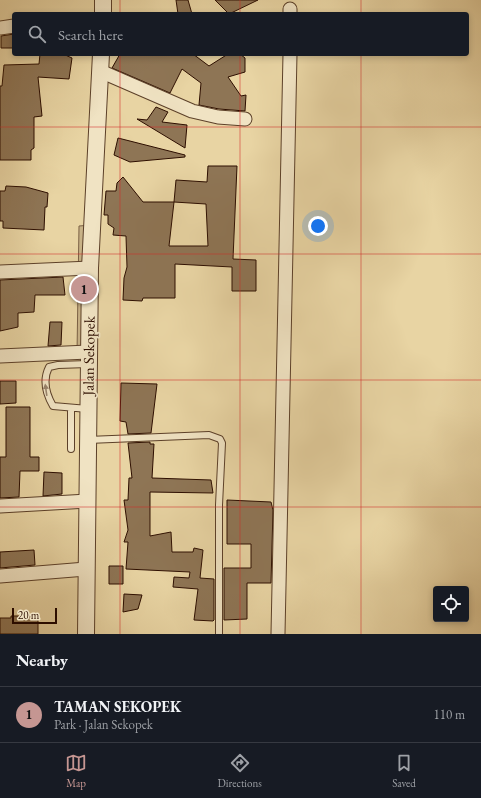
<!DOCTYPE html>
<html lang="en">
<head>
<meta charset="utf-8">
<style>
  body { margin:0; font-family:"EB Garamond",serif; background:#20242c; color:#f1f3f6 }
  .controls { position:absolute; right:12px; bottom:12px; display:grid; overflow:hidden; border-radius:4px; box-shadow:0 2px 6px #0003 }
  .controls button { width:36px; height:36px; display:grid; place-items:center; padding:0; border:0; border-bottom:1px solid #363941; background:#171b24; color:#f1f3f6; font:20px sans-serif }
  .scale { position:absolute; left:12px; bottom:10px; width:45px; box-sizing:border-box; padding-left:4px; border:2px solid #2d0e00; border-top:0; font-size:11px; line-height:14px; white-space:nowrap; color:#2d0e00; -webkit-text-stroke:3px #f0e3c3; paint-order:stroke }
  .you { position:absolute; left:318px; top:226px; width:14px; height:14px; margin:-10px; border:3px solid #fff; border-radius:50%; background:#1a73e8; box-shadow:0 0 0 6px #1a73e833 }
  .badge { display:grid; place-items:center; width:26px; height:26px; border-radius:50%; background:#c59692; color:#111; font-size:13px; font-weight:700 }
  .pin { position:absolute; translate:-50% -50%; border:2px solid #fff; box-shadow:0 1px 4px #0006 }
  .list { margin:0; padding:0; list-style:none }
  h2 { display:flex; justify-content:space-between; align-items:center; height:52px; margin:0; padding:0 16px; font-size:17px }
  h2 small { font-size:13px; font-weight:400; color:#9ea1a6 }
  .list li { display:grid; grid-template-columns:26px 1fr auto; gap:12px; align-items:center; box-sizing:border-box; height:56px; padding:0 16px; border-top:1px solid #363941 }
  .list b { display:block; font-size:15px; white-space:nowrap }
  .list p { margin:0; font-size:13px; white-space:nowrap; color:#9ea1a6 }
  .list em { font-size:13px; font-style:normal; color:#9ea1a6 }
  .icon { flex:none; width:22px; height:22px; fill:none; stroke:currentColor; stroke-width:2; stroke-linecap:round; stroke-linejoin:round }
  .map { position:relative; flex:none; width:481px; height:634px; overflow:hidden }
  .search { position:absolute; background:#171b24; box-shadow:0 2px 6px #0003; left:12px; right:12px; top:12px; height:44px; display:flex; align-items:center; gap:10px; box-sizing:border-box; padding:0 14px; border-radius:4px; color:#9ea1a6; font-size:15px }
  .sheet { height:108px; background:#171b24 }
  nav { display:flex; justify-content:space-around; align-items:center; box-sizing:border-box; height:56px; border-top:1px solid #363941; background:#171b24; font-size:11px; color:#9ea1a6 }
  nav a { display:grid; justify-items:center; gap:2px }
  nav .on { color:#c59692 }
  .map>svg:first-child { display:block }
</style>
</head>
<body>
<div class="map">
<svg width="481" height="634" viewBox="0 0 481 634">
  <rect width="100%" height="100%" fill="#e8d4a3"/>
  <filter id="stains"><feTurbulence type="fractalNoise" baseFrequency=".005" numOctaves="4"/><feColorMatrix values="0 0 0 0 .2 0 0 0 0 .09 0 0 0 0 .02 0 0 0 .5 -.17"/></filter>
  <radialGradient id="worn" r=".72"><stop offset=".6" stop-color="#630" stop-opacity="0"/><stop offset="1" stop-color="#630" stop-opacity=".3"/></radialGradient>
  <!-- green -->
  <path fill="#c8b287" stroke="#7a6044" d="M 92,225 L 88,352 L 77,353 L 79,226 Z"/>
  <!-- building -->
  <path fill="#8e7555" stroke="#2d0e00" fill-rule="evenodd" d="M 176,0 L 188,0 L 192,14 L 178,14 Z
    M 215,0 L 258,0 L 229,14 Z
    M 14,34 L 14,48 L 1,48 L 1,36 Z
    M 40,54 L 63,54 L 72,58 L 69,79 L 38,77 L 42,116 L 34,117 L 34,148 L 31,150 L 31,160 L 0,160 L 0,86 L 2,86 L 4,65 L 39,64 Z
    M 120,54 L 193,54 L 209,66 L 228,54 L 240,54 L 245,58 L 245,72 L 228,77 L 241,96 L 246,95 L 245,111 L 219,109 L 199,105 L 201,83 L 182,69 L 170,93 L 112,68 Z
    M 156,107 L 168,112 L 162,122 L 187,125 L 185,148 L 137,119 L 147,120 Z
    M 118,138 L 185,155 L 185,157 L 130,162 L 114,155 Z
    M 208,166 L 237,166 L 233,259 L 256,260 L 256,291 L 232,291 L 232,267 L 175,264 L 175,298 L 143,298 L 142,301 L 123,300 L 124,278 L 127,267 L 126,236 L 113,235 L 114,228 L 108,224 L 108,215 L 104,215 L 106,191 L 116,191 L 117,183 L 123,177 L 143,202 L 174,202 L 176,180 L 207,182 ZM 174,202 L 206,204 L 208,246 L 169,246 Z
    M 6,186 L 26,187 L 48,193 L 47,207 L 45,207 L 44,230 L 3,228 L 3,221 L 0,221 L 0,191 L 5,191 Z
    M 63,277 L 65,295 L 35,295 L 34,312 L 18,313 L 18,327 L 0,331 L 0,280 Z
    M 50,322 L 62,322 L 61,345 L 48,346 Z
    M 0,381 L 16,381 L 16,403 L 0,404 Z
    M 121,383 L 157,384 L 151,433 L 128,434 L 126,422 L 120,421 Z
    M 6,407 L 30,407 L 30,457 L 39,457 L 39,471 L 20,471 L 19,497 L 0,498 L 0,457 L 6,457 Z
    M 150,442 L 150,444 L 154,444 L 152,478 L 211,480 L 213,493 L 150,492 L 150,536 L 171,532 L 172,552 L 193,552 L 194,548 L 203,550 L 200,578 L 214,579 L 214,620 L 213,621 L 194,620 L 198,589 L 173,587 L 174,577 L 189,578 L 190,572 L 126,569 L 128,542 L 124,542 L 128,530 L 124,500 L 128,500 L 129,478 L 132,478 L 128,443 Z
    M 44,472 L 62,473 L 62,494 L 43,496 Z
    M 227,500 L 271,502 L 273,510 L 271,583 L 247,583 L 247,619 L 224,620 L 224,568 L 251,568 L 251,544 L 227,544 Z
    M 34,550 L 35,565 L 0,568 L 0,552 Z
    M 109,566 L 123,566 L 123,584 L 109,584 Z
    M 124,594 L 142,595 L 138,609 L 123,612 Z
    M 11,616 L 38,616 L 38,634 L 0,634 L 0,618 L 11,618 Z"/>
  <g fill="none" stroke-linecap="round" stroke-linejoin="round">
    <defs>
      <path id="service" d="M 88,409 L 53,406 C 46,394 42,381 49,367 L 58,365 L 88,364
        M 88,440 L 209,435 L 220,439 L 222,443 L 219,505 L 219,634
        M 71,449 L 71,409"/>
      <path id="minor" d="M 290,14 L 290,9
        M 0,28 L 14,26
        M 100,71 L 192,111 L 218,117 L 245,119
        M 0,272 L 90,268
        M 0,356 L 88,352
        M 0,506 L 88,501
        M 0,576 L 86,569
        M 278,634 L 290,54"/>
      <path id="tertiary" d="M 103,14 L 103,0
        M 86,634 L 90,268 L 101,54"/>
    </defs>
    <!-- service casing -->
    <use href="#service" stroke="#5c4029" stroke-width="8"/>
    <!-- minor casing -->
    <use href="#minor" stroke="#5c4029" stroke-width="15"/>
    <!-- tertiary casing -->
    <use href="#tertiary" stroke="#5c4029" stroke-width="18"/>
    <!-- service -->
    <use href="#service" stroke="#f0e3c3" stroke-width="6"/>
    <!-- minor -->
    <use href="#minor" stroke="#f0e3c3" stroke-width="13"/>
    <!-- tertiary -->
    <use href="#tertiary" stroke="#f0e3c3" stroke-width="16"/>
  </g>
  <!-- one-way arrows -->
  <defs><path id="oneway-solid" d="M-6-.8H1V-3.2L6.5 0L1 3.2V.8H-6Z"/></defs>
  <use fill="#98836b" href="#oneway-solid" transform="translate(46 390) rotate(-98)"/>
  <!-- grid -->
  <path fill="none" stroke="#d62828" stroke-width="1" stroke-opacity="0.55" d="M 120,0 L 120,14M 240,0 L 240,14M 361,0 L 361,14M 120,54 L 120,634M 240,54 L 240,634M 361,54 L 361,634M 0,127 L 481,127M 0,254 L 481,254M 0,380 L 481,380M 0,507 L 481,507"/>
  <g text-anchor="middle" stroke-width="3.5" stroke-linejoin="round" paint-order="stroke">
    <!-- street labels -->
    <g font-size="15" fill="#2d0e00" stroke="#f0e3c3">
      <text transform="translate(89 356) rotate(-89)" y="5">Jalan Sekopek</text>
    </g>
  </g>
  <rect width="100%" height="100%" filter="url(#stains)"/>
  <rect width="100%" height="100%" fill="url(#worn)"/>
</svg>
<div class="controls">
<button><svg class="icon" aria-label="locate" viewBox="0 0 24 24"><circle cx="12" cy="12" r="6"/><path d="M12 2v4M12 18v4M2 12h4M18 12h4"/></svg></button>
</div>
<div class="scale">20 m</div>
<div class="you"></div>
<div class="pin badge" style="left:84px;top:289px">1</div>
<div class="search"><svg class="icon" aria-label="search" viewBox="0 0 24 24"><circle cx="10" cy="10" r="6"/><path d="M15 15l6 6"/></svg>Search here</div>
</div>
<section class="sheet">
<h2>Nearby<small></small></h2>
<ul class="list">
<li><span class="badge">1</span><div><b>TAMAN SEKOPEK</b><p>Park · Jalan Sekopek</p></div><em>110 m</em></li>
</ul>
</section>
<nav>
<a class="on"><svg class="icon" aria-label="map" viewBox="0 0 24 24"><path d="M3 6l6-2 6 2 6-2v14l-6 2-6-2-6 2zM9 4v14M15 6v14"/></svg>Map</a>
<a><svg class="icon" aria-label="directions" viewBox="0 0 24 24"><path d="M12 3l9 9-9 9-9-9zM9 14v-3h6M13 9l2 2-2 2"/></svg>Directions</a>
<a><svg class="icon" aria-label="saved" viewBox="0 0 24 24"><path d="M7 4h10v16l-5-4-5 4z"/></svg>Saved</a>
</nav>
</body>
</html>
